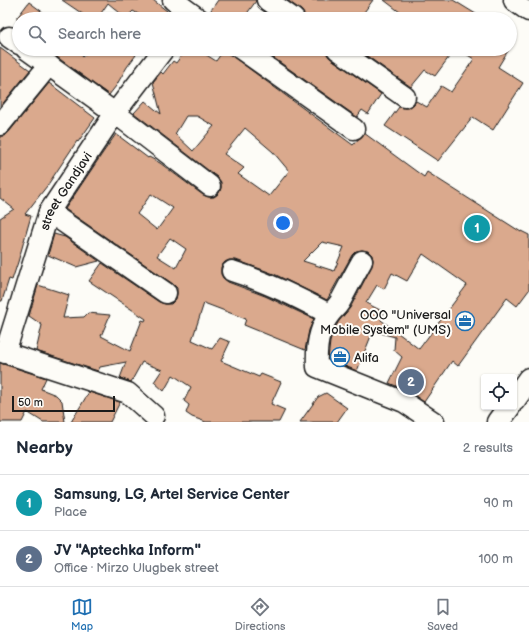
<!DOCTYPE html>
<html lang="en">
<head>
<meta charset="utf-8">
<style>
  body { margin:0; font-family:"Balsamiq Sans",sans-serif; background:#f6f6f7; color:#1f2937 }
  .controls { position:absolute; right:12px; bottom:12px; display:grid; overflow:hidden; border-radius:4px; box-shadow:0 1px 3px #0004 }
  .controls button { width:36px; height:36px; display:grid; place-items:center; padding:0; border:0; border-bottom:1px solid #e0e1e3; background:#fff; color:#1f2937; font:20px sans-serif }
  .scale { position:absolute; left:12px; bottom:10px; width:103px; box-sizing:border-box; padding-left:4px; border:2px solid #1c1c1c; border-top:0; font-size:11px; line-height:14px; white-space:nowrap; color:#1c1c1c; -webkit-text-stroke:3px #fdfcf7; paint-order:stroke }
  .you { position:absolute; left:283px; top:223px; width:14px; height:14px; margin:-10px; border:3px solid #fff; border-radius:50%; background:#1a73e8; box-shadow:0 0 0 6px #1a73e833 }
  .badge { display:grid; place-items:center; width:26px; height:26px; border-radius:50%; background:#1f6fb2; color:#fff; font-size:13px; font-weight:700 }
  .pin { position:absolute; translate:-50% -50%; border:2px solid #fff; box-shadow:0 1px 4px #0006 }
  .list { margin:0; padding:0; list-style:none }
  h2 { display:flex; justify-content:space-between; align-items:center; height:52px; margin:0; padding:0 16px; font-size:17px }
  h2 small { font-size:13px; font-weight:400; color:#747a83 }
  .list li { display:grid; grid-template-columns:26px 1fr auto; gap:12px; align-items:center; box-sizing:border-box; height:56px; padding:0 16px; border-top:1px solid #e0e1e3 }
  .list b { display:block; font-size:15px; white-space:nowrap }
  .list p { margin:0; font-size:13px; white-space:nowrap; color:#747a83 }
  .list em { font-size:13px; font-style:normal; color:#747a83 }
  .icon { flex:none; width:22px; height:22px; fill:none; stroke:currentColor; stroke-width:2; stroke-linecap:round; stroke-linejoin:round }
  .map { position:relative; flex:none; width:529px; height:422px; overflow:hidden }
  .search { position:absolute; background:#fff; box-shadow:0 1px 3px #0004; left:12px; right:12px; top:12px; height:44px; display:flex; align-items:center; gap:10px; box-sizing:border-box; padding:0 14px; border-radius:22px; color:#747a83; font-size:15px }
  .sheet { height:164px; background:#fff }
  nav { display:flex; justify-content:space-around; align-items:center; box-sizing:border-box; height:56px; border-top:1px solid #e0e1e3; background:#fff; font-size:11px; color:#747a83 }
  nav a { display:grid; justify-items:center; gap:2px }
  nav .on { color:#1f6fb2 }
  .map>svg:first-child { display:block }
</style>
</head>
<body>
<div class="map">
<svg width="529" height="422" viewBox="0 0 529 422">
  <rect width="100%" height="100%" fill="#fdfcf7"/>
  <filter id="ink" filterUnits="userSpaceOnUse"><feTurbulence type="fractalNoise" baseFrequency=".025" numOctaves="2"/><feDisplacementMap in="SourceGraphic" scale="8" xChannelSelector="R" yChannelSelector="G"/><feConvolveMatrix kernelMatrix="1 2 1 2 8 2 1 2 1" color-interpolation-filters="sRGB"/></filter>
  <g filter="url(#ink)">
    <!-- building -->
    <path fill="#daa98d" stroke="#1c1c1c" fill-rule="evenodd" d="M 62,0 L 153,0 L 177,19 L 147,19 L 133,11 L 126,18 L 108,3 L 97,19 L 90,19 Z
      M 218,0 L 256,0 L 256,1 L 243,19 L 210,19 L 209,13 Z
      M 287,0 L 373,0 L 359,19 L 305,19 L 304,14 L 301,10 Z
      M 384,0 L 453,0 L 484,19 L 409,19 Z
      M 29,2 L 52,19 L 16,19 Z
      M 0,48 L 30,70 L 0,107 Z
      M 46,49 L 75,49 L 83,57 L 89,49 L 128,49 L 136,55 L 127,67 L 116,86 L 109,95 Z
      M 186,49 L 197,49 L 216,61 L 223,51 L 232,56 L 353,145 L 364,133 L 424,177 L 427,172 L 521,232 L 521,231 L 529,235 L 529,290 L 517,306 L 507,298 L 458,366 L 452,361 L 424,402 L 408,391 L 389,383 L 402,357 L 394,350 L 395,337 L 373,331 L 357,371 L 328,359 L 330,342 L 333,331 L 339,321 L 350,308 L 372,266 L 373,260 L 372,255 L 368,251 L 362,250 L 356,251 L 352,255 L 327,300 L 274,274 L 236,260 L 229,260 L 225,262 L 221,267 L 221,274 L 223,278 L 228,282 L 265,296 L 314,319 L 309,330 L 305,350 L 244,325 L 246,319 L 204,303 L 192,340 L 212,349 L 220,338 L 230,342 L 221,361 L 259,377 L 261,374 L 281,382 L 271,404 L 285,410 L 279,422 L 206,422 L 192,417 L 186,413 L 189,405 L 184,401 L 191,387 L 173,375 L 164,391 L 154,382 L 162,370 L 142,362 L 131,382 L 120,378 L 126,362 L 100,367 L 98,371 L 36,351 L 42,325 L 29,316 L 38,285 L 69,295 L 63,318 L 84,317 L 88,313 L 110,315 L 101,336 L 130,351 L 142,320 L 145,321 L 146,319 L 89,281 L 102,263 L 159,302 L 165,304 L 171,304 L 176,299 L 177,294 L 177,288 L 173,284 L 65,209 L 102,154 L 116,134 L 148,158 L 149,157 L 160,163 L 203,195 L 208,197 L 214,197 L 219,193 L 221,188 L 221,182 L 217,177 L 134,113 L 145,101 L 161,114 L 153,82 L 161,72 L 163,74 L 173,61 L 176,63 ZM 186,116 L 197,116 L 214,126 L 193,151 L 175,134 ZM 245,128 L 273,152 L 289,171 L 269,196 L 238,174 L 244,168 L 224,154 ZM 151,194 L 173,208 L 157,230 L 137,214 ZM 170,238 L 186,249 L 176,268 L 157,256 ZM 322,242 L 344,247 L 334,271 L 303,261 ZM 423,254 L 467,285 L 419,349 L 381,320 L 384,312 L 366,303 L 377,285 L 384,289 L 392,273 L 407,281 Z
      M 261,49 L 326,49 L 327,54 L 330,58 L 381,94 L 368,114 L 362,110 L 357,117 Z
      M 357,49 L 455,49 L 435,76 L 425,70 L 411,87 Z
      M 458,49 L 509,49 L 498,67 L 523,83 L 493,130 L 473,117 L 438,161 L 385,126 L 399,107 L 404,108 L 409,108 L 414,104 L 416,101 L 427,107 L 441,86 L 451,92 L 474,59 Z
      M 49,83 L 95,118 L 78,142 L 77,141 L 47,186 L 25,214 L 31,216 L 18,262 L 12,280 L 9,279 L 2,301 L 0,301 L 0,218 L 14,209 L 0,198 L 0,136 L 4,136 L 9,132 Z
      M 54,234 L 65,237 L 99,261 L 76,267 L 48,255 Z
      M 0,363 L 46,378 L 41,389 L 56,395 L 62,401 L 65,422 L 43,422 L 27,412 L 22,422 L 0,422 Z
      M 89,392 L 120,402 L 110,422 L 71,422 Z
      M 326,393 L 347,408 L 337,422 L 300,422 L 318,397 Z"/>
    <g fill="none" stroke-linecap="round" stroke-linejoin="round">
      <defs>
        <g id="minor">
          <path d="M 173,0 L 199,19"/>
          <path d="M 267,0 L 294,19"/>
          <path d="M 9,37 L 19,44"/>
          <path d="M 26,49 L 115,113 L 210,186"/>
          <path d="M 241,49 L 354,129"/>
          <path d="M 337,49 L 405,97"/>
          <path d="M 0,125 L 49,65"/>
          <path d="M 49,212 L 166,293"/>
          <path d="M 362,261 C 354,275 347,289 340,302 C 337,307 333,310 330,314 C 318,329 316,349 317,367 L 404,402 L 434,422"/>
          <path d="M 232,271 C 267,282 297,297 329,314"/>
          <path d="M 0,351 L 128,393 L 154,416"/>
          <path id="s1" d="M 5,353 L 49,212 L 115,113 L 164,49"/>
        </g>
        <path id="major" d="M 515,0 L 529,10
          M 514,400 L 529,379
          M 498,422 L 509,407"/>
      </defs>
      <!-- minor casing -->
      <use href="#minor" stroke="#1c1c1c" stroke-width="23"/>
      <!-- major casing -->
      <use href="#major" stroke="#1c1c1c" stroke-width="25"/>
      <!-- minor -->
      <use href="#minor" stroke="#fdfcf7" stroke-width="20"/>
      <!-- major -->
      <use href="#major" stroke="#fdfcf7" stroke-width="22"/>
      <!-- tram -->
      <path stroke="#1c1c1c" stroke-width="1" d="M 527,0 L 529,1"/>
    </g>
  </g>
  <!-- icons -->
  <defs>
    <symbol id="office-ring" viewBox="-11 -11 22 22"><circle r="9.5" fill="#fdfcf7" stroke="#1f6fb2" stroke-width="1.5"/><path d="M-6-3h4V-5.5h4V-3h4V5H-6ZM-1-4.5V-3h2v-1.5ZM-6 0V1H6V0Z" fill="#1f6fb2"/></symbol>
  </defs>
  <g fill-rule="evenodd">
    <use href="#office-ring" x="454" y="310" width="22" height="22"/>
    <use href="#office-ring" x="329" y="346" width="22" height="22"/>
  </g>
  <g text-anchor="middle" stroke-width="4" stroke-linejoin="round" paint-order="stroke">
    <!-- street labels -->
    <g font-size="13" fill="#1c1c1c" stroke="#fdfcf7">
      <text dy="5" stroke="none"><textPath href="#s1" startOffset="174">street Gandjavi</textPath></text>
    </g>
    <!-- poi labels -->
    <g font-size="13" fill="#1c1c1c" stroke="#fdfcf7" text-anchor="end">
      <text x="451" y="319">ООО "Universal<tspan x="451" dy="15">Mobile System" (UMS)</tspan></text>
      <text x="354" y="362" text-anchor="start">Alifa</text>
    </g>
  </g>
</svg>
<div class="controls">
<button><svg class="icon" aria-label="locate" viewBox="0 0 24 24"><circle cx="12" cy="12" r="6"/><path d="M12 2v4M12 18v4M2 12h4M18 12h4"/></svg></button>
</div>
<div class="scale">50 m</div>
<div class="you"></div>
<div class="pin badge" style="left:477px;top:228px;background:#0f9aa8">1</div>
<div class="pin badge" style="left:411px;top:382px;background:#5c6f8a">2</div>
<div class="search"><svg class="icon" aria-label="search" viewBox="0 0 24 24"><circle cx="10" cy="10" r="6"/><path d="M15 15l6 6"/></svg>Search here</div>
</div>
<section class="sheet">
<h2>Nearby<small>2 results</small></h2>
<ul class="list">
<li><span class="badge" style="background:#0f9aa8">1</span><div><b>Samsung, LG, Artel Service Center</b><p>Place</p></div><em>90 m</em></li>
<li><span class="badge" style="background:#5c6f8a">2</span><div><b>JV &quot;Aptechka Inform&quot;</b><p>Office · Mirzo Ulugbek street</p></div><em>100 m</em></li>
</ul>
</section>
<nav>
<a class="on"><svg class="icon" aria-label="map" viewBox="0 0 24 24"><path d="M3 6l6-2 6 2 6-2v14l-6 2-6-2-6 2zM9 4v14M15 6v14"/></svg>Map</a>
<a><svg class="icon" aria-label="directions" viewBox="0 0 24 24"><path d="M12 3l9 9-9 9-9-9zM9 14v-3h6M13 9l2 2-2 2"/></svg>Directions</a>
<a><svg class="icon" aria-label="saved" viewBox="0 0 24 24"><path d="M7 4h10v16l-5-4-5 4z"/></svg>Saved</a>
</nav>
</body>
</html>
